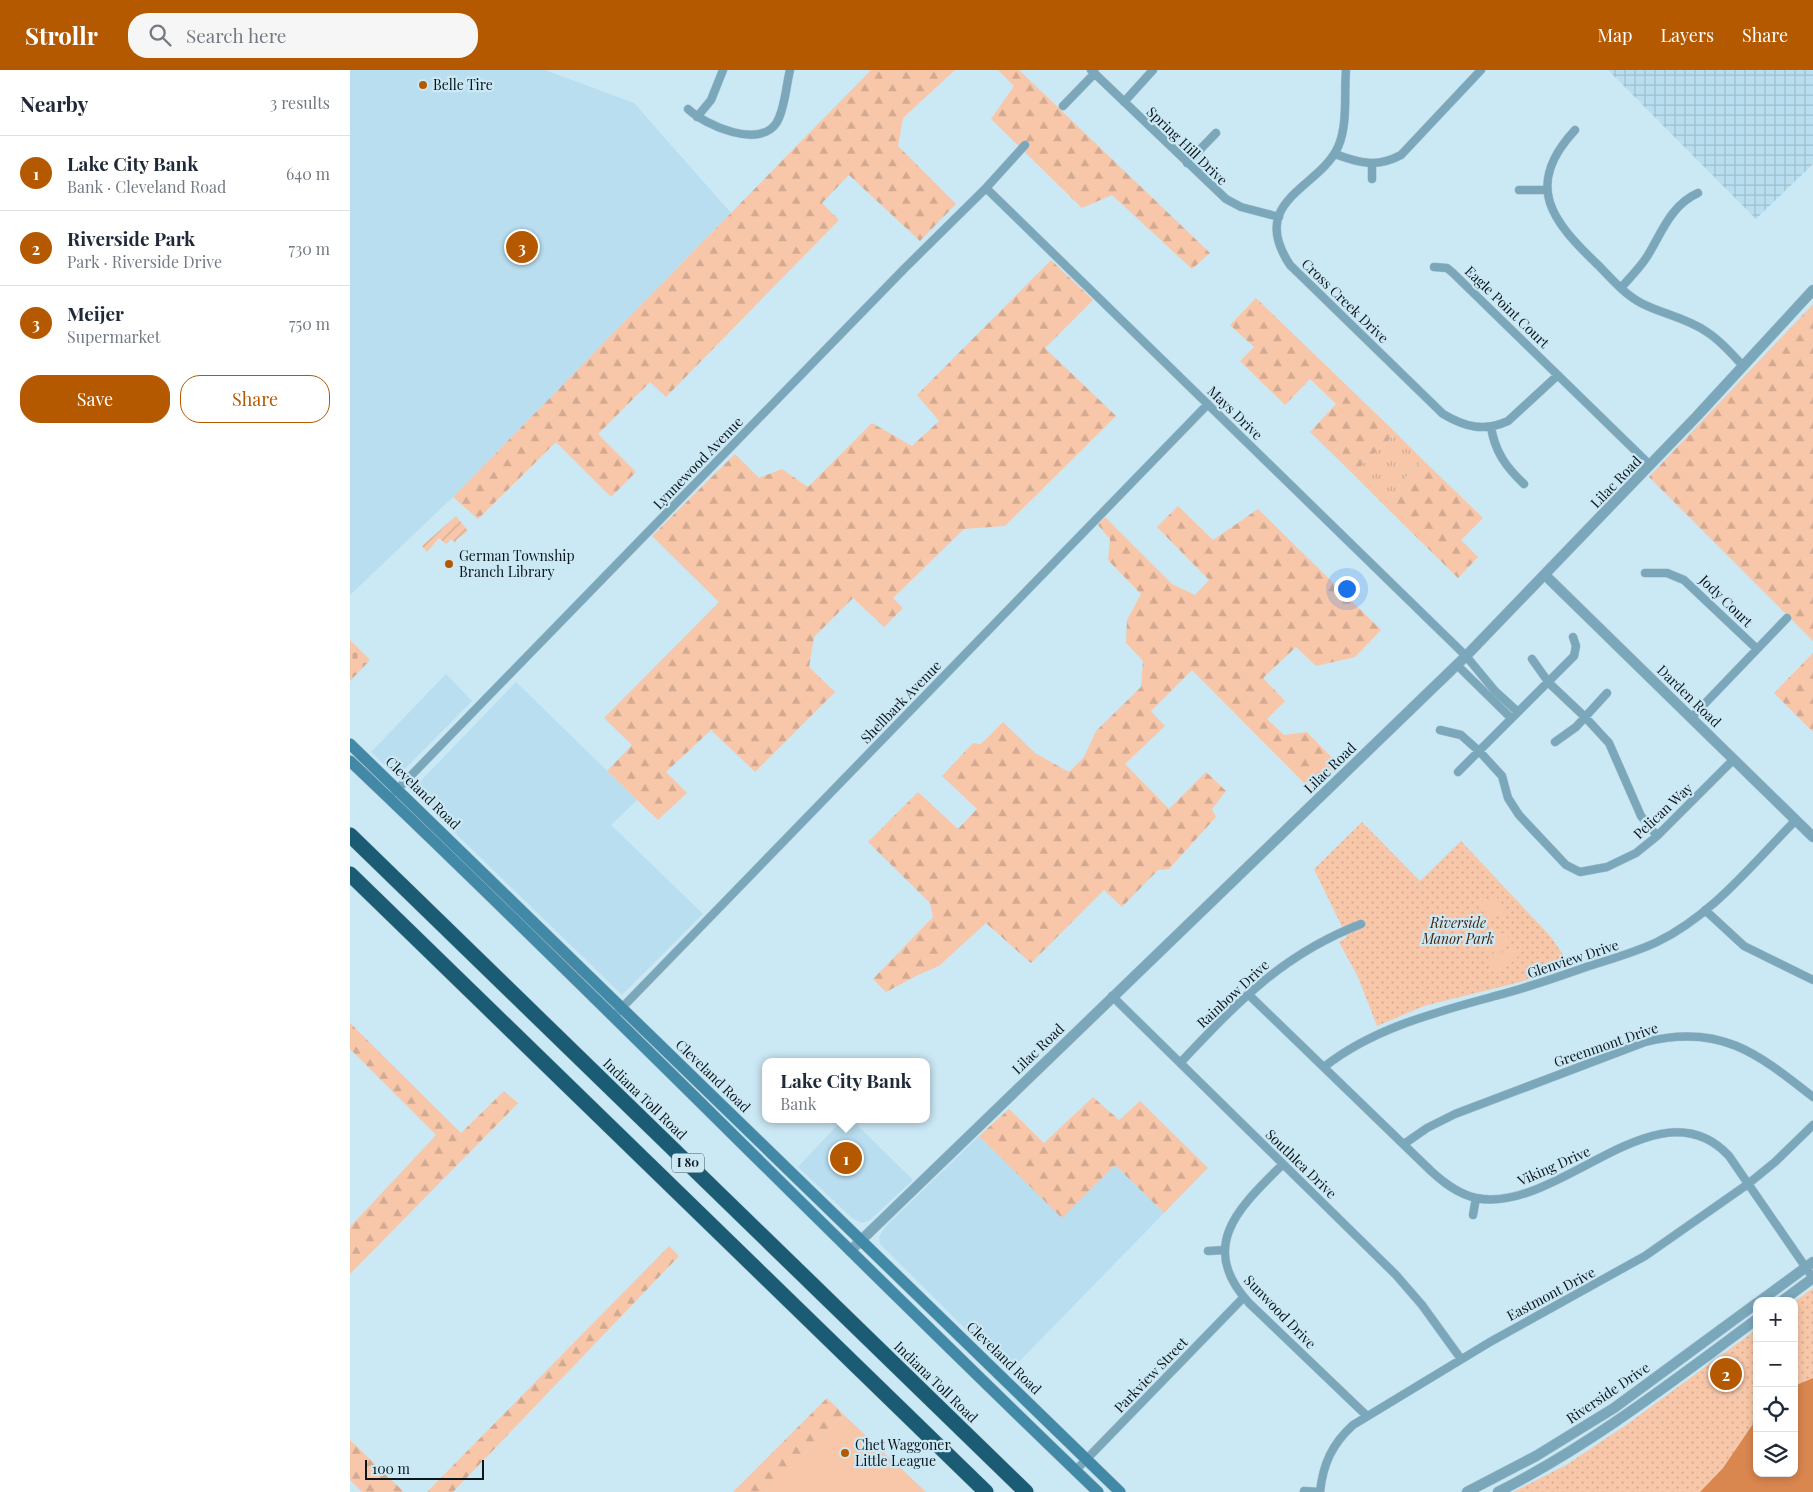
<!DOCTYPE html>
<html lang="en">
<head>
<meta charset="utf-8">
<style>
  body { margin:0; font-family:"Playfair Display",serif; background:#f6f6f7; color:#1f2937 }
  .controls { position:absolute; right:15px; bottom:15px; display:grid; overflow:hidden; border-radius:10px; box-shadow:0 2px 8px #0003 }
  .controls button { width:45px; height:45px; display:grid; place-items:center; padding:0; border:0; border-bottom:1px solid #e0e1e3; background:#fff; color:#1f2937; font:25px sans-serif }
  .scale { position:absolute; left:15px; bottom:12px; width:119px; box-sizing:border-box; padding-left:5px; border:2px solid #0c161b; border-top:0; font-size:14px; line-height:18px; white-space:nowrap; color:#0c161b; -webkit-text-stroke:4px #cbe8f5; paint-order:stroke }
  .you { position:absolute; left:996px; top:518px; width:18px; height:18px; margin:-12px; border:4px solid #fff; border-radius:50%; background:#1a73e8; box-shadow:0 0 0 8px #1a73e833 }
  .badge { display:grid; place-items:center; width:32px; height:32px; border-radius:50%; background:#b55900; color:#fff; font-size:16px; font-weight:700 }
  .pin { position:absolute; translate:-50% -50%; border:2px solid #fff; box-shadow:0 1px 5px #0006 }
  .popup { position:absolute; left:412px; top:988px; width:168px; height:65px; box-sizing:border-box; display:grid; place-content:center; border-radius:10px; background:#fff; filter:drop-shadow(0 1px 4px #0005); font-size:16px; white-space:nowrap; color:#747a83 }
  .popup b { font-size:19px; color:#1f2937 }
  .popup::after { content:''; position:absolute; left:50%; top:100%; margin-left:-10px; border:10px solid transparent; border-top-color:#fff }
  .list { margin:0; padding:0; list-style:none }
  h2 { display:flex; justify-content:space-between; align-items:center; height:65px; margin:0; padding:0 20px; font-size:21px }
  h2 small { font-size:16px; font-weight:400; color:#747a83 }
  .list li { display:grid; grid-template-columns:32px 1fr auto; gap:15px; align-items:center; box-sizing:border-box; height:75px; padding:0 20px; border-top:1px solid #e0e1e3 }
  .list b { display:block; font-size:19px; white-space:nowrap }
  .list p { margin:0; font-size:16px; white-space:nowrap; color:#747a83 }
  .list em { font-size:16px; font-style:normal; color:#747a83 }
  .actions { display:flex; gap:10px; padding:15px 20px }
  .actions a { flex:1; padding:11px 0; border:1px solid #b55900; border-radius:20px; text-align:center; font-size:18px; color:#b55900 }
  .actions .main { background:#b55900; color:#fff }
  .icon { flex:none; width:28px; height:28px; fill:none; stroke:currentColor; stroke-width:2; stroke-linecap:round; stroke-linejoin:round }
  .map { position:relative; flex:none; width:1463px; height:1422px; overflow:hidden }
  header { display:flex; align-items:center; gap:30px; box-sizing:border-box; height:70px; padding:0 25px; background:#b55900; color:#fff }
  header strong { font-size:24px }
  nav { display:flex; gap:28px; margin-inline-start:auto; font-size:18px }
  .search { width:350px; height:45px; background:#f6f6f7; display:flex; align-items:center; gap:12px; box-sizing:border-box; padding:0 18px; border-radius:20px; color:#747a83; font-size:19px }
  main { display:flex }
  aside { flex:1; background:#fff }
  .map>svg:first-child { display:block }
</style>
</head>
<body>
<header>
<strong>Strollr</strong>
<div class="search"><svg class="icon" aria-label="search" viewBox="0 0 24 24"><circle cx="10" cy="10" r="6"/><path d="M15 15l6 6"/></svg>Search here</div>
<nav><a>Map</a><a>Layers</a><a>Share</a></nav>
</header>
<main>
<aside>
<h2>Nearby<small>3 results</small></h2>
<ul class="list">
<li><span class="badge">1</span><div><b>Lake City Bank</b><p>Bank · Cleveland Road</p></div><em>640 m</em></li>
<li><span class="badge">2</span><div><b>Riverside Park</b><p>Park · Riverside Drive</p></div><em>730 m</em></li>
<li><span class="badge">3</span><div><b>Meijer</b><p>Supermarket</p></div><em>750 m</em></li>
</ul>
<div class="actions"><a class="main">Save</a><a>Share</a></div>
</aside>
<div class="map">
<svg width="1463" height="1422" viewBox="0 0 1463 1422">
  <defs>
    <pattern id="industrial-grid" width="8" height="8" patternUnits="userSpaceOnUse" patternTransform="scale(1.25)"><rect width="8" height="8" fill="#b9deef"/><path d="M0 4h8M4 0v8" fill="none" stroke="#9ebecc"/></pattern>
    <pattern id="grass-tufts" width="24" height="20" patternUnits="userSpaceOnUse" patternTransform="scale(1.25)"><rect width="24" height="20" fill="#f8c7a9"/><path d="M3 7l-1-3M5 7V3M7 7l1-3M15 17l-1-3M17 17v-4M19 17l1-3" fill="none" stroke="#d3aa91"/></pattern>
    <pattern id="forest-firs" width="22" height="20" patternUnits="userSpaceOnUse" patternTransform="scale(1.25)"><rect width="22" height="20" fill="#f8c7a9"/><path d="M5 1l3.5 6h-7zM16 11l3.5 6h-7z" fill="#d3aa91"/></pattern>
    <pattern id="cemetery-stones" width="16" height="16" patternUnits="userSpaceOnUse" patternTransform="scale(1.25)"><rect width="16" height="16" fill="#f8c7a9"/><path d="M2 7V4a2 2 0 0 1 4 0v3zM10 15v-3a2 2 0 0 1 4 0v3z" fill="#d3aa91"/></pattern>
    <pattern id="park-dots" width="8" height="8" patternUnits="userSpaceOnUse" patternTransform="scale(1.25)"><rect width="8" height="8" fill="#f8c7a9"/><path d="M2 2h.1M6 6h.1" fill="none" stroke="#d3aa91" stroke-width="1.8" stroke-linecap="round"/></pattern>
    <pattern id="garden-furrows" width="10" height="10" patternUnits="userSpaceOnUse" patternTransform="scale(1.25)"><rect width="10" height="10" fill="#f8c7a9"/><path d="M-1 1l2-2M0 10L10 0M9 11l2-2" fill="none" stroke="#d3aa91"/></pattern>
  </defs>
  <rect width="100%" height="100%" fill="#cbe8f5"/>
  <!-- built -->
  <path fill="#b9deef" d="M 0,0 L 195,0 L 284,33 L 381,143 L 103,427 L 0,525 Z
    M 96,604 L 122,631 L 47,707 L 21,682 Z
    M 166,612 L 287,730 L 261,755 L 353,844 L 272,925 L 64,723 L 63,719 Z
    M 493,1049 L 501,1049 L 563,1110 L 520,1150 L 512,1153 L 502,1148 L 448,1097 Z
    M 629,1066 L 712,1147 L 765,1095 L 814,1143 L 659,1302 L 530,1174 L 529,1167 L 535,1157 Z"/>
  <!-- industrial -->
  <path fill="url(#industrial-grid)" d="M 1258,0 L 1463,0 L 1463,94 L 1406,149 Z"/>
  <!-- grass -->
  <path fill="url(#grass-tufts)" d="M 1046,363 L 1073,390 L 1053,410 L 1036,437 L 1003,404 Z"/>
  <!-- forest -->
  <path fill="url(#forest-firs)" d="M 521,0 L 605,0 L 553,48 L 548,76 L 606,134 L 570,171 L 499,105 L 472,133 L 489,150 L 316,327 L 300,312 L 248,364 L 286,402 L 261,427 L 206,372 L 128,449 L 103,427 Z
    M 648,0 L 669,0 L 860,183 L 842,199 L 762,125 L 732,138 L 641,49 L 664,16 Z
    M 701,190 L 743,230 L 695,278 L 766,346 L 655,456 L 614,459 L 543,528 L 553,538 L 534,557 L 503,528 L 464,567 L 459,597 L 485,622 L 405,702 L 361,660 L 316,702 L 337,723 L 308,750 L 257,701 L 282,675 L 254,648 L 369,532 L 302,466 L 385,384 L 409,408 L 432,399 L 458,417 L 522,353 L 562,376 L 589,351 L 567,325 Z
    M 906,228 L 1046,363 L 1003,404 L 960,362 L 986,334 L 960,309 L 935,335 L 890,291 L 904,277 L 880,255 Z
    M 1463,234 L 1463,571 L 1299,407 Z
    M 1073,390 L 1133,448 L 1111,470 L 1128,487 L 1108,508 L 1036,437 L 1053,410 Z
    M 828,436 L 863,470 L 908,439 L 1031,560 L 1005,587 L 966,596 L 946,577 L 913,608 L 935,631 L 917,649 L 934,665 L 957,662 L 990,696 L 963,722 L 842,600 L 801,641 L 815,656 L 775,694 L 819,739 L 856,702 L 876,721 L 862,739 L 866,747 L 819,799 L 808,800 L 772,837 L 754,820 L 681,893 L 636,853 L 589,896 L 568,905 L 536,922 L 523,909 L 583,847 L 580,833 L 518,772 L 568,722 L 608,759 L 627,739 L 592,706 L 623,673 L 631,674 L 653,652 L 685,683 L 719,702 L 734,687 L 746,661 L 791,617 L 793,591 L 776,573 L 777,550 L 791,524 L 758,490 L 760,469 L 748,455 L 755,447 L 822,514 L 845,525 L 859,510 L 807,457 Z
    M 1463,583 L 1463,662 L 1424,623 Z
    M 0,953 L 111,1063 L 154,1021 L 168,1033 L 0,1204 L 0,1157 L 86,1065 L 0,979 Z
    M 743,1027 L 769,1050 L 790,1031 L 858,1098 L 814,1143 L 765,1095 L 712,1148 L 629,1066 L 659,1039 L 694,1073 Z
    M 319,1176 L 329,1186 L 103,1422 L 77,1422 Z
    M 477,1328 L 494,1345 L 416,1422 L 383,1422 Z
    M 0,1370 L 54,1422 L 12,1422 L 0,1410 Z"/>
  <!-- cemetery -->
  <path fill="url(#cemetery-stones)" d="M 0,570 L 20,590 L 0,611 Z"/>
  <!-- park -->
  <path fill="url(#park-dots)" d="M 1012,752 L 1070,811 L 1111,771 L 1201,867 L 1220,895 L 1170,912 L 1074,936 L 1027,956 L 1008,907 L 989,872 L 997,867 L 964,799 Z
    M 1463,1218 L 1463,1308 L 1444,1316 L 1444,1232 Z
    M 1407,1259 L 1407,1348 L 1373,1398 L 1350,1422 L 1163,1422 L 1216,1395 L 1276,1355 Z"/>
  <!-- garden -->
  <path fill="url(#garden-furrows)" d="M 106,446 L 118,461 L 107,469 L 105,473 L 102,469 L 96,474 L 89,468 L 77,482 L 72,476 Z"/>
  <!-- pitch -->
  <path fill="#f8c7a9" d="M 1146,825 L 1154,843 L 1139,851 L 1130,833 Z
    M 1155,862 L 1161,873 L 1136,886 L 1130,874 Z
    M 1163,877 L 1168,889 L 1143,902 L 1137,890 Z
    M 494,1345 L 576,1422 L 416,1422 Z"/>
  <!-- water -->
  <path fill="#d9864f" d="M 1463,1308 L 1463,1422 L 1350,1422 L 1373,1398 L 1407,1348 L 1407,1403 L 1444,1403 L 1444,1316 Z"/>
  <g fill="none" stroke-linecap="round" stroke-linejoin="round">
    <defs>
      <path id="minor" d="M 741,0 L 876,129 L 891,137 L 929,147
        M 996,0 C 994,24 998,55 988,77 C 969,119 897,130 940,195 L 1093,344 C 1115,357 1134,362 1158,351 L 1208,305
        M 774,32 L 803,0
        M 713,36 L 745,3
        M 338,39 C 355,55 410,80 427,52 C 435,38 436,16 440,0
        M 347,47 L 361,30 L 373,0
        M 1225,60 C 1173,116 1202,151 1248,195 C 1261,208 1274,224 1291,233 C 1312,244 1337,248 1357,262 C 1371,271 1382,284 1393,296
        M 985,84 C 1009,93 1027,98 1051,85 L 1131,0
        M 837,93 L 866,63
        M 1022,94 L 1022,109
        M 636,118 L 1116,586 L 1145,621 L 1168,642
        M 1169,120 L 1197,120
        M 1084,197 L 1097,198 L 1103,203 L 1300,395
        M 1271,218 C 1280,207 1291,197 1298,185 C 1312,162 1321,135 1348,123
        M 1141,357 C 1145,382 1156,397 1174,414
        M 1295,503 L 1317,503 L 1334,510 L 1407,579
        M 1182,589 L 1199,613 L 1235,647 L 1259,673 L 1291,746 L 1307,766
        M 1107,595 L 1161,648
        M 1341,648 L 1437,548
        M 1090,660 L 1111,665 L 1130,682 L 1152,706 L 1158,728 L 1169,745 L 1216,795 L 1230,802 L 1257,797 L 1286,783 L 1307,766 L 1384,689
        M 1205,672 L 1226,657 L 1257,623
        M 1108,702 L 1224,586 L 1226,576 L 1223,567
        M 45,722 L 554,199 L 636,118 L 675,75
        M 1355,840 L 1394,876 L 1463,910
        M 898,924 L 1081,1101 C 1094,1113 1108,1124 1126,1128 C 1208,1145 1308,1009 1379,1086 L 1463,1208
        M 762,926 L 1046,1205 L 1072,1235 L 1111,1289
        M 263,947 L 858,334
        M 830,993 C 887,933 931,885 1011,854
        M 974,997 C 1023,958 1087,942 1145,926 C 1177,918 1208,907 1239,896 C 1262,889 1286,882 1307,872 C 1363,845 1403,793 1446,750
        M 1054,1074 L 1077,1058 L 1105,1044 L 1295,972 C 1370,953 1407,983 1463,1027
        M 933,1094 C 891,1136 846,1175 899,1233 L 1017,1346
        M 1123,1145 L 1126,1128
        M 858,1181 L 875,1180
        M 726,1400 L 894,1227
        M 954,1421 L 970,1422
        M 970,1422 C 973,1394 982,1374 1003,1355 L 1140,1272 L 1295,1186 L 1398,1114 L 1425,1092 L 1463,1055"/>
      <path id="tertiary" d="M 1196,506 L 1463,767
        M 500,1181 L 1116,586 L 1347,346 L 1463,220
        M 1410,1231 L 1463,1192
        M 1432,1231 L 1463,1208
        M 1117,1422 L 1186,1386 L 1264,1338 L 1407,1233
        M 1148,1422 C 1241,1375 1323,1311 1407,1249"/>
      <path id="secondary" d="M 0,674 L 770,1422
        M 0,691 C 253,931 496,1181 748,1422"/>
      <path id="motorway" d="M 0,765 L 676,1422
        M 0,804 L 636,1422"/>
    </defs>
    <!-- minor casing -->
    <use href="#minor" stroke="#a9c2ce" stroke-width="9"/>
    <!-- tertiary casing -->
    <use href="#tertiary" stroke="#a9c2ce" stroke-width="11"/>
    <!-- secondary casing -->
    <use href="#secondary" stroke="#a9c2ce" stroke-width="12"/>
    <!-- motorway casing -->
    <use href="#motorway" stroke="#a9c2ce" stroke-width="16"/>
    <!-- minor -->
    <use href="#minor" stroke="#7ba7bb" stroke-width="8"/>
    <!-- tertiary -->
    <use href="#tertiary" stroke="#7ba7bb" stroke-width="10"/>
    <!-- secondary -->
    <use href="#secondary" stroke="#4189a6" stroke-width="11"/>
    <!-- motorway -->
    <use href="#motorway" stroke="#1b5c74" stroke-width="15"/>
  </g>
  <!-- markers -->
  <g fill="#b55900" stroke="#cbe8f5" stroke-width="2">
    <circle cx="73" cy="15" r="5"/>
    <circle cx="99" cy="494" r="5"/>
    <circle cx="495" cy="1383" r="5"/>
  </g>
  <g text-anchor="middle" stroke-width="4.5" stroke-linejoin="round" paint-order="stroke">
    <!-- shield labels -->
    <rect fill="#cbe8f5" stroke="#45555c" stroke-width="1" x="322" y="1083.5" width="32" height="19" rx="4"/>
    <g font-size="12" font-weight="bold" fill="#0c161b">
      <text x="338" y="1097">I 80</text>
    </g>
    <!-- poi labels -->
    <g font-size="14" fill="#0c161b" stroke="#cbe8f5" text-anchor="start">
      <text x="83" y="20">Belle Tire</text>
      <text x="109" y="491">German Township<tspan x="109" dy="16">Branch Library</tspan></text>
      <text x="505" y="1380">Chet Waggoner<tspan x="505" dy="16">Little League</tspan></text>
    </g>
    <!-- street labels -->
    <g font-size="14" fill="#0c161b" stroke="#cbe8f5">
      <text transform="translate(837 76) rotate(44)" y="5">Spring Hill Drive</text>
      <text transform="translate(995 231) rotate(44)" y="5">Cross Creek Drive</text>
      <text transform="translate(1157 237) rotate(44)" y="5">Eagle Point Court</text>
      <text transform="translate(885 343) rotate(44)" y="5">Mays Drive</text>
      <text transform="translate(348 393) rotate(-46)" y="5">Lynnewood Avenue</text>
      <text transform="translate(1266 412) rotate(-46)" y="5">Lilac Road</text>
      <text transform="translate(1376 531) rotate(44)" y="5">Jody Court</text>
      <text transform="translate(1339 626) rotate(44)" y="5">Darden Road</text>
      <text transform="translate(551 632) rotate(-46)" y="5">Shellbark Avenue</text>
      <text transform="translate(980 698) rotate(-44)" y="5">Lilac Road</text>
      <text transform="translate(73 723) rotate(44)" y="5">Cleveland Road</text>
      <text transform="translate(1313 741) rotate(-43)" y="5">Pelican Way</text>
      <text transform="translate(1223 889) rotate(-18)" y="5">Glenview Drive</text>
      <text transform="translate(883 924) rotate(-43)" y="5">Rainbow Drive</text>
      <text transform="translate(1256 975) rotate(-19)" y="5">Greenmont Drive</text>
      <text transform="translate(688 979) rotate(-44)" y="5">Lilac Road</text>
      <text transform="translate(363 1006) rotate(44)" y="5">Cleveland Road</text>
      <text transform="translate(295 1029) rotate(44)" y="5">Indiana Toll Road</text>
      <text transform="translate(951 1094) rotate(44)" y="5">Southlea Drive</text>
      <text transform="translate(1204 1096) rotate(-24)" y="5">Viking Drive</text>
      <text transform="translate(1201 1224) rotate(-28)" y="5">Eastmont Drive</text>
      <text transform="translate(930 1242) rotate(46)" y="5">Sunwood Drive</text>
      <text transform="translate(654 1288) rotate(44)" y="5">Cleveland Road</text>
      <text transform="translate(801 1305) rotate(-46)" y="5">Parkview Street</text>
      <text transform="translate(586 1312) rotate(44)" y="5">Indiana Toll Road</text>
      <text transform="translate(1258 1323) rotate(-34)" y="5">Riverside Drive</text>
    </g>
    <!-- park labels -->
    <g font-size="14" font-style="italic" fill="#46240d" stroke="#cbe8f5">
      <text x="1108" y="858">Riverside<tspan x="1108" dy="16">Manor Park</tspan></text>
    </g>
  </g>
</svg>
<div class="controls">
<button>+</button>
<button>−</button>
<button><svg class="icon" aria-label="locate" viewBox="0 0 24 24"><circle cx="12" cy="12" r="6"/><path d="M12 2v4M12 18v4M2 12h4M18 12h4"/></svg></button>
<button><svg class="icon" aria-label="layers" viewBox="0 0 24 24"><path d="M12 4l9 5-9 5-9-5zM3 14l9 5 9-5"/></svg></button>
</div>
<div class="scale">100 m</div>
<div class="you"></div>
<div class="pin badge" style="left:496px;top:1088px">1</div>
<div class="popup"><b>Lake City Bank</b>Bank</div>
<div class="pin badge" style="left:1376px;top:1304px">2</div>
<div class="pin badge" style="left:172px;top:177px">3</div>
</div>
</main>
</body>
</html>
